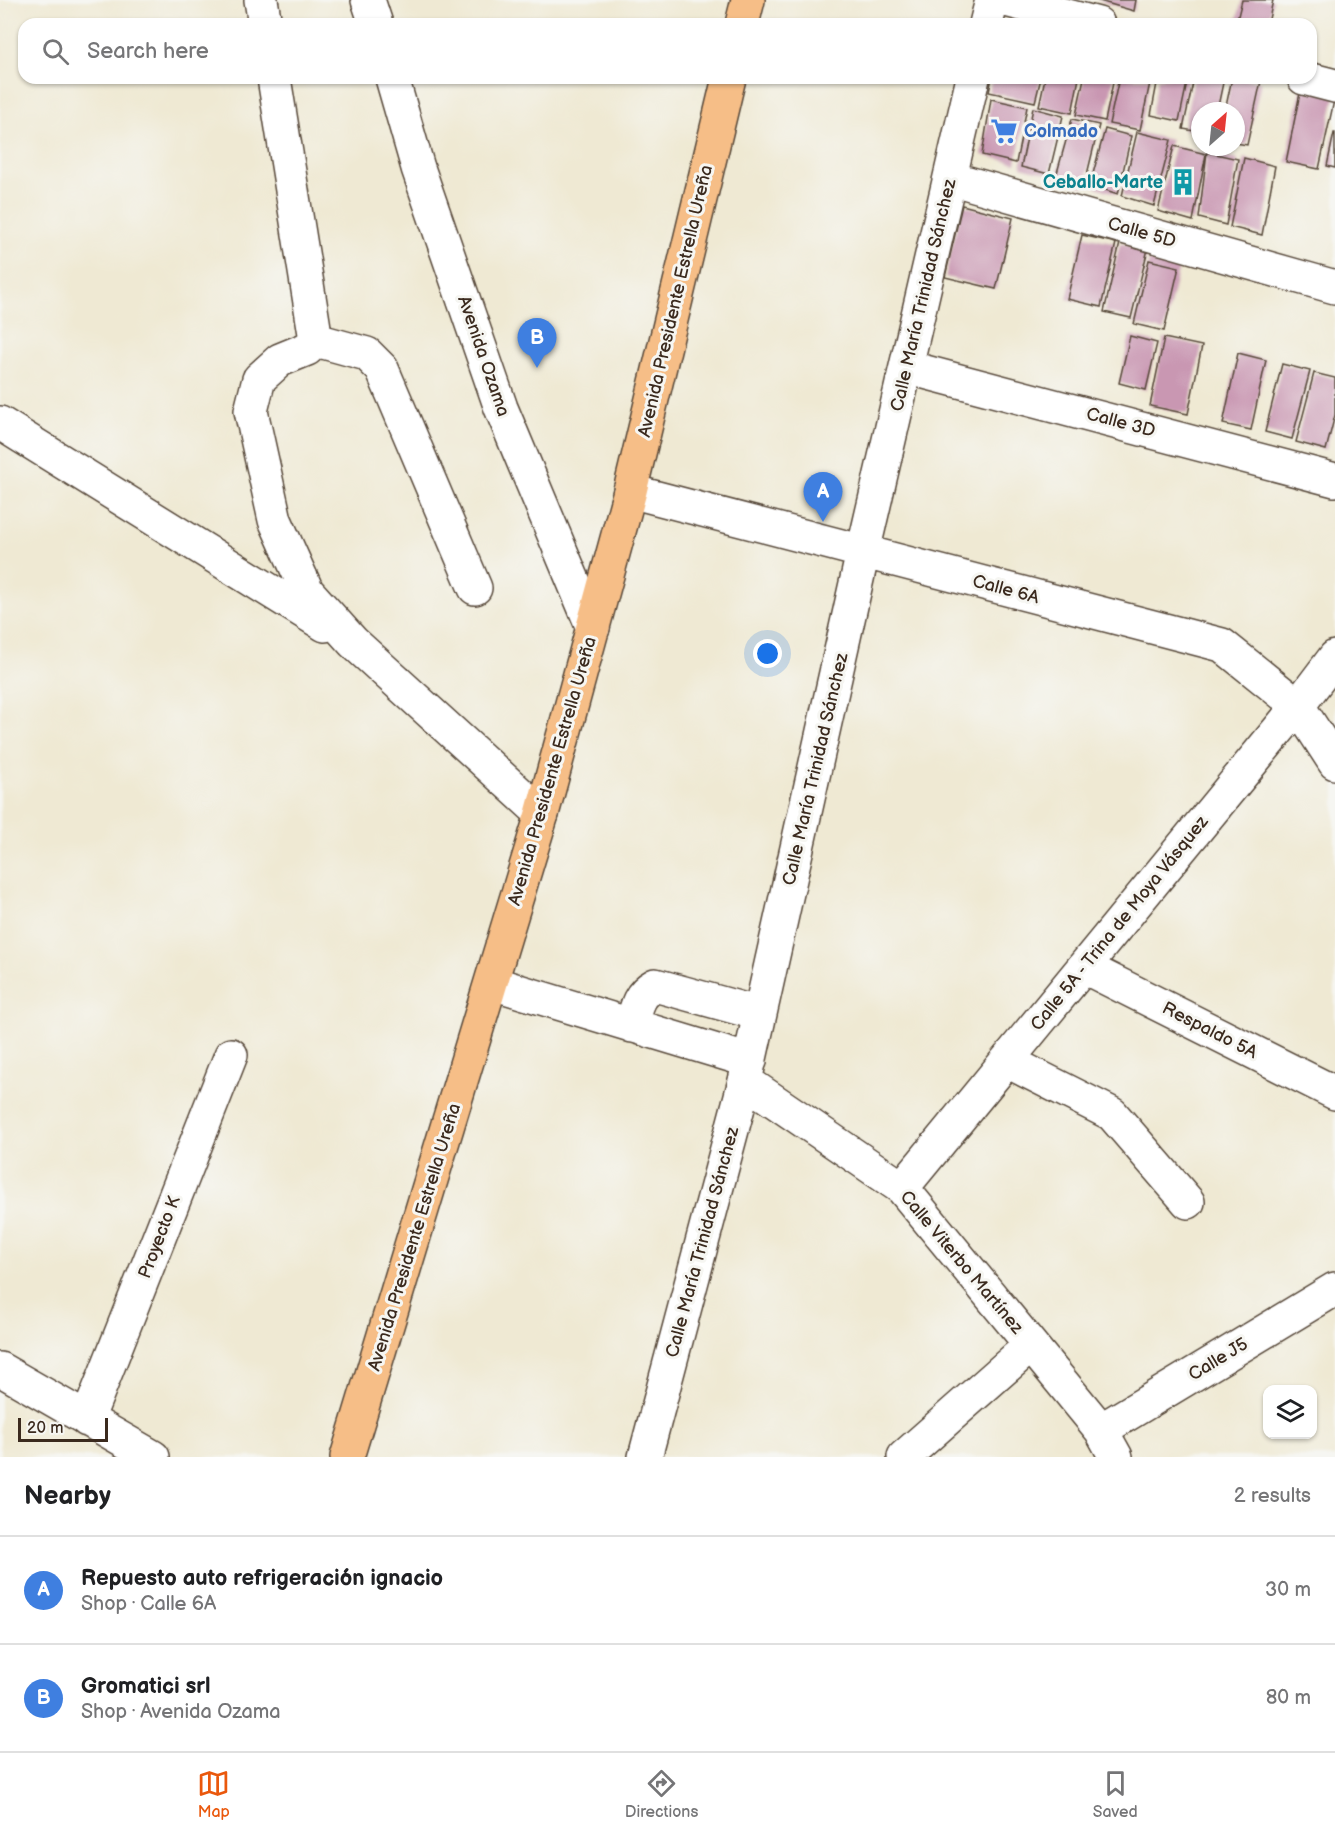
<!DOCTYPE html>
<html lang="en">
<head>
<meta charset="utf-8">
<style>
  body { margin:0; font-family:"Balsamiq Sans",sans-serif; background:#f2f2f2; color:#202124 }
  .controls { position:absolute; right:18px; bottom:18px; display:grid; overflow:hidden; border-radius:12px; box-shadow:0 2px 4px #0004 }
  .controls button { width:54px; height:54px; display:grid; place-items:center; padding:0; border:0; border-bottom:2px solid #e0e0e0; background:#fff; color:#202124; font:30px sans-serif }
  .compass { position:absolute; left:1191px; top:102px; width:54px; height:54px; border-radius:50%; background:#fff; box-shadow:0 2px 4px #0004; rotate:27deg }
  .scale { position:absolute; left:18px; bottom:15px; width:90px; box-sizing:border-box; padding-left:6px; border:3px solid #3b2a1e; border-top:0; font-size:16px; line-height:21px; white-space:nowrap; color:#3b2a1e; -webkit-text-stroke:4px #f6f6f2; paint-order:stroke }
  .you { position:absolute; left:768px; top:654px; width:21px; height:21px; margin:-15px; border:4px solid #fff; border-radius:50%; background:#1a73e8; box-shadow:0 0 0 9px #1a73e833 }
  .badge { display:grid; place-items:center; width:39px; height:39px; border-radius:50%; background:#ea580c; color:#fff; font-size:20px; font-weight:700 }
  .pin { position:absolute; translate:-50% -50px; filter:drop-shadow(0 2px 3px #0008) }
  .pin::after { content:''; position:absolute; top:32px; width:21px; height:18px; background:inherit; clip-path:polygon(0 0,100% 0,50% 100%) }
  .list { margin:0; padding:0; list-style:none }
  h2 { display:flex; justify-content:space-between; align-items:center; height:78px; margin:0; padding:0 24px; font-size:26px }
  h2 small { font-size:20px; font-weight:400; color:#757577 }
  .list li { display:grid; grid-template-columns:39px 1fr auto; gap:18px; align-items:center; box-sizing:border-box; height:108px; padding:0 24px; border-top:2px solid #e0e0e0 }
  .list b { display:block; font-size:22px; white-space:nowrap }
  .list p { margin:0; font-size:20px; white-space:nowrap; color:#757577 }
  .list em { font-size:20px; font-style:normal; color:#757577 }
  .icon { flex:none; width:33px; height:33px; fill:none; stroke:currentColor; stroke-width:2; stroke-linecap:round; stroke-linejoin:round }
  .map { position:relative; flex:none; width:1335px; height:1457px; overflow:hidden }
  .search { position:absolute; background:#fff; box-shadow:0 2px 4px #0004; left:18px; right:18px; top:18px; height:66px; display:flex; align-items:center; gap:15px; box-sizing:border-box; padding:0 21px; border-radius:18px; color:#757577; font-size:22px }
  .sheet { height:294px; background:#fff }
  nav { display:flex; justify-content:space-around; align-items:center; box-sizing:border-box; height:84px; border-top:2px solid #e0e0e0; background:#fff; font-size:16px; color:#757577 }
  nav a { display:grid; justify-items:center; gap:3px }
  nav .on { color:#ea580c }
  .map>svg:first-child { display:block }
</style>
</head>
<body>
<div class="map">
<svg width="1335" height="1457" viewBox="0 0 1335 1457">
  <rect width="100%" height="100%" fill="#f6f6f2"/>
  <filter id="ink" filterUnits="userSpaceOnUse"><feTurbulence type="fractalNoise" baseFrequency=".0167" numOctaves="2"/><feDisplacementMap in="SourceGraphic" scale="12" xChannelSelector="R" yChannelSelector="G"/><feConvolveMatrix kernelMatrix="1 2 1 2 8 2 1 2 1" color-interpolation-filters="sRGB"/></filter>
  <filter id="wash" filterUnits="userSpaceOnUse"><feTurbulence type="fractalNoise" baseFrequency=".008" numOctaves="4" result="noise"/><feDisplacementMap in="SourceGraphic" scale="24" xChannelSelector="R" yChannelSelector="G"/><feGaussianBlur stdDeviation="1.35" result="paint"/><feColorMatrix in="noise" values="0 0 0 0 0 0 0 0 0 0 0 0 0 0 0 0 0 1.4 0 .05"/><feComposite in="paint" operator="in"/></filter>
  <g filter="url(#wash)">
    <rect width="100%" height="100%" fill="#efe9d3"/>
    <g id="blocks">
      <!-- building -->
      <path fill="#c997b2" d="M 1096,0 L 1136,0 L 1134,11 Z
        M 1242,0 L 1273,0 L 1268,24 L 1236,24 Z
        M 992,78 L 1041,78 L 1035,102 L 989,92 Z
        M 1045,78 L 1079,78 L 1072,113 L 1039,106 Z
        M 1084,78 L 1114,78 L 1105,121 L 1076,115 Z
        M 1119,78 L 1151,78 L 1140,130 L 1109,124 Z
        M 1158,78 L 1188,78 L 1179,121 L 1151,115 Z
        M 1194,78 L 1224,78 L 1217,111 L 1200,111 L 1200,132 L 1183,129 Z
        M 1232,78 L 1261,81 L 1247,145 L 1236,143 L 1236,111 L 1225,111 Z
        M 1301,88 L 1335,96 L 1319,169 L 1286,162 Z
        M 991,99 L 1027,107 L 1016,163 L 982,155 Z
        M 1033,108 L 1063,116 L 1049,174 L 1021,167 Z
        M 1072,119 L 1099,125 L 1084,187 L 1055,180 Z
        M 1105,129 L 1131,136 L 1118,194 L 1090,185 Z
        M 1137,132 L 1171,140 L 1154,206 L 1122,196 Z
        M 1334,133 L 1335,133 L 1335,168 L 1327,166 Z
        M 1174,146 L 1206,154 L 1193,221 L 1158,211 Z
        M 1207,152 L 1238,159 L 1226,225 L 1199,218 Z
        M 1244,158 L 1275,166 L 1262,235 L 1230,227 Z
        M 962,205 L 1013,218 L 996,289 L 945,277 Z
        M 1082,235 L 1116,243 L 1101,307 L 1067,299 Z
        M 1120,243 L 1148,249 L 1131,318 L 1104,312 Z
        M 1149,260 L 1179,267 L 1164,331 L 1134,324 Z
        M 1130,336 L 1157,343 L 1146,390 L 1119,383 Z
        M 1164,338 L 1202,346 L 1188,414 L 1150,406 Z
        M 1238,353 L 1266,360 L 1251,430 L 1223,424 Z
        M 1282,364 L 1310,371 L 1292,439 L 1265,432 Z
        M 1314,373 L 1335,378 L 1335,415 L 1326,450 L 1296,442 Z"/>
    </g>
  </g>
  <g filter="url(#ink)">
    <use href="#blocks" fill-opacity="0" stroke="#564739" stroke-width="1.5"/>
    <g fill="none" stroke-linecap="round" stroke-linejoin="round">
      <defs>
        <path id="minor" d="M 261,0 L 265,24
          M 368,0 L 376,24
          M 1006,0 L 1098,24
          M 986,24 L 992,0
          M 274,78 L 316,340
          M 392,78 L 418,168 L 501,408 L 593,628
          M 1304,78 L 1335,86
          M 950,178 L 1335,287
          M 316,340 L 307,349 L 280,360 L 259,379 L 251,411 L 275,520 L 307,591 L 353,642 L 542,814
          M 316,340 L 367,354 L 382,369 L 475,588
          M 906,367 L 1335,480
          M 0,423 L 325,625
          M 630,491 L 1222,645 L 1298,706 L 1335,763
          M 1084,967 L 1335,1093
          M 492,983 L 750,1061
          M 632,1026 C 636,1008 638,994 655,985 L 760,1014
          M 1007,1061 L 1112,1114 L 1188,1202
          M 745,1081 L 902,1188 L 1101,1430 L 1116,1457
          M 902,1188 L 1298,706 L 1335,657
          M 0,1369 L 153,1457
          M 87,1420 L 231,1055
          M 1101,1430 L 1335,1289
          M 645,1457 L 745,1081 L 863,552 L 973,78
          M 904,1457 L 1031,1345"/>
        <path id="major" d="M 742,24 L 748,0
          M 347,1457 L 542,814 L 630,491 L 729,78"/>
      </defs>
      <!-- minor casing -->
      <use href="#minor" stroke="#564739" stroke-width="36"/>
      <!-- major casing -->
      <use href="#major" stroke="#564739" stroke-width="36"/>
      <!-- minor -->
      <use href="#minor" stroke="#fff" stroke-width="33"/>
      <!-- major -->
      <use href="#major" stroke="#f6be87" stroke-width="33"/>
    </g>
  </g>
  <!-- icons -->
  <defs>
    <symbol id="supermarket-bare" viewBox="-9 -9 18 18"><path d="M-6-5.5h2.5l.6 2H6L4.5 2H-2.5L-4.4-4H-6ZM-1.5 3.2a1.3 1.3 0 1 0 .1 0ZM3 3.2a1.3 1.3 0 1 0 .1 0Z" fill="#3f7fe0" stroke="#f6f6f2" stroke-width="2.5" paint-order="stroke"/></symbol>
    <symbol id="building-bare" viewBox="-9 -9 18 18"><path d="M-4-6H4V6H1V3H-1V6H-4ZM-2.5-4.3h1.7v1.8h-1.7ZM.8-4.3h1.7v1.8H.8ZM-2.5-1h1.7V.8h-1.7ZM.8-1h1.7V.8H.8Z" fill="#0f9aa8" stroke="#f6f6f2" stroke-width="2.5" paint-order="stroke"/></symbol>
  </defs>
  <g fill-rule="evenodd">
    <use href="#supermarket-bare" x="985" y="112" width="38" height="38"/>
    <use href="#building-bare" x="1164" y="163" width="38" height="38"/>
  </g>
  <g text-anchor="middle" stroke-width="6" stroke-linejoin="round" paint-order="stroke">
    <!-- shop labels -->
    <g font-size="18" font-weight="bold" fill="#366cbe" stroke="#f6f6f2" text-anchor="start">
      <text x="1024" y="137">Colmado</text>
    </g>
    <!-- culture labels -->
    <g font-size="18" font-weight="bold" fill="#0d838f" stroke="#f6f6f2" text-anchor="end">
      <text x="1163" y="188">Ceballo-Marte</text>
    </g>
    <!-- street labels -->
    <g font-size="18" fill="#3b2a1e" stroke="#f6f6f2">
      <text transform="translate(1142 232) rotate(16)" y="6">Calle 5D</text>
      <text transform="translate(923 295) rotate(-77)" y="6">Calle María Trinidad Sánchez</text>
      <text transform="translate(675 301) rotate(-77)" y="6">Avenida Presidente Estrella Ureña</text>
      <text transform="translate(484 356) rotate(71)" y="6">Avenida Ozama</text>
      <text transform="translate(1121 422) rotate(15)" y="6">Calle 3D</text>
      <text transform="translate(1006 589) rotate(15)" y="6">Calle 6A</text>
      <text transform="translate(815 769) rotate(-77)" y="6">Calle María Trinidad Sánchez</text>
      <text transform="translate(552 771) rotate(-74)" y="6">Avenida Presidente Estrella Ureña</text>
      <text transform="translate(1119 923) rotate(-51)" y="6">Calle 5A - Trina de Moya Vásquez</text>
      <text transform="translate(1210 1030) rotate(27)" y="6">Respaldo 5A</text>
      <text transform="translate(159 1237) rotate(-69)" y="6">Proyecto K</text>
      <text transform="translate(414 1237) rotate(-73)" y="6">Avenida Presidente Estrella Ureña</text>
      <text transform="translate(702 1242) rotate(-75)" y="6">Calle María Trinidad Sánchez</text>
      <text transform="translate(962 1262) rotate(50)" y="6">Calle Viterbo Martínez</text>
      <text transform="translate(1218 1359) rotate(-31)" y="6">Calle J5</text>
    </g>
  </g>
</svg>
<div class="controls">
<button><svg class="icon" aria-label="layers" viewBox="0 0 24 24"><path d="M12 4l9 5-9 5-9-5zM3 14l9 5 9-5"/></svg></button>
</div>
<svg class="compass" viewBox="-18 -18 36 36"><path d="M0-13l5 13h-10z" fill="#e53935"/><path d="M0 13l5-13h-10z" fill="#757577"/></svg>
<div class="scale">20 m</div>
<div class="you"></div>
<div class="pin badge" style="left:823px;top:522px;background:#3f7fe0">A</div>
<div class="pin badge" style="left:537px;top:368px;background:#3f7fe0">B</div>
<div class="search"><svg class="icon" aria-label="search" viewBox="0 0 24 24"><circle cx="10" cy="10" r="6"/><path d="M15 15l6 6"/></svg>Search here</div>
</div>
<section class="sheet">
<h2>Nearby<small>2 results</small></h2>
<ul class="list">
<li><span class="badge" style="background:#3f7fe0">A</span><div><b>Repuesto auto refrigeración ignacio</b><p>Shop · Calle 6A</p></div><em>30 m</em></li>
<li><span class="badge" style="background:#3f7fe0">B</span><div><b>Gromatici srl</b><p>Shop · Avenida Ozama</p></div><em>80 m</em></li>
</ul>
</section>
<nav>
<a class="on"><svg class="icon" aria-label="map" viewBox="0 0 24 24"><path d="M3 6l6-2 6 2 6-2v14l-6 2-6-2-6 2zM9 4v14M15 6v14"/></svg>Map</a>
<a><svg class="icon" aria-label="directions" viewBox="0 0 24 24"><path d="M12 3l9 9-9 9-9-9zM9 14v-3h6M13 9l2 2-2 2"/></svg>Directions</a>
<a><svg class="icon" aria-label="saved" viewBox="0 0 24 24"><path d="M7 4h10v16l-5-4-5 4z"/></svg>Saved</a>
</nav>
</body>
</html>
